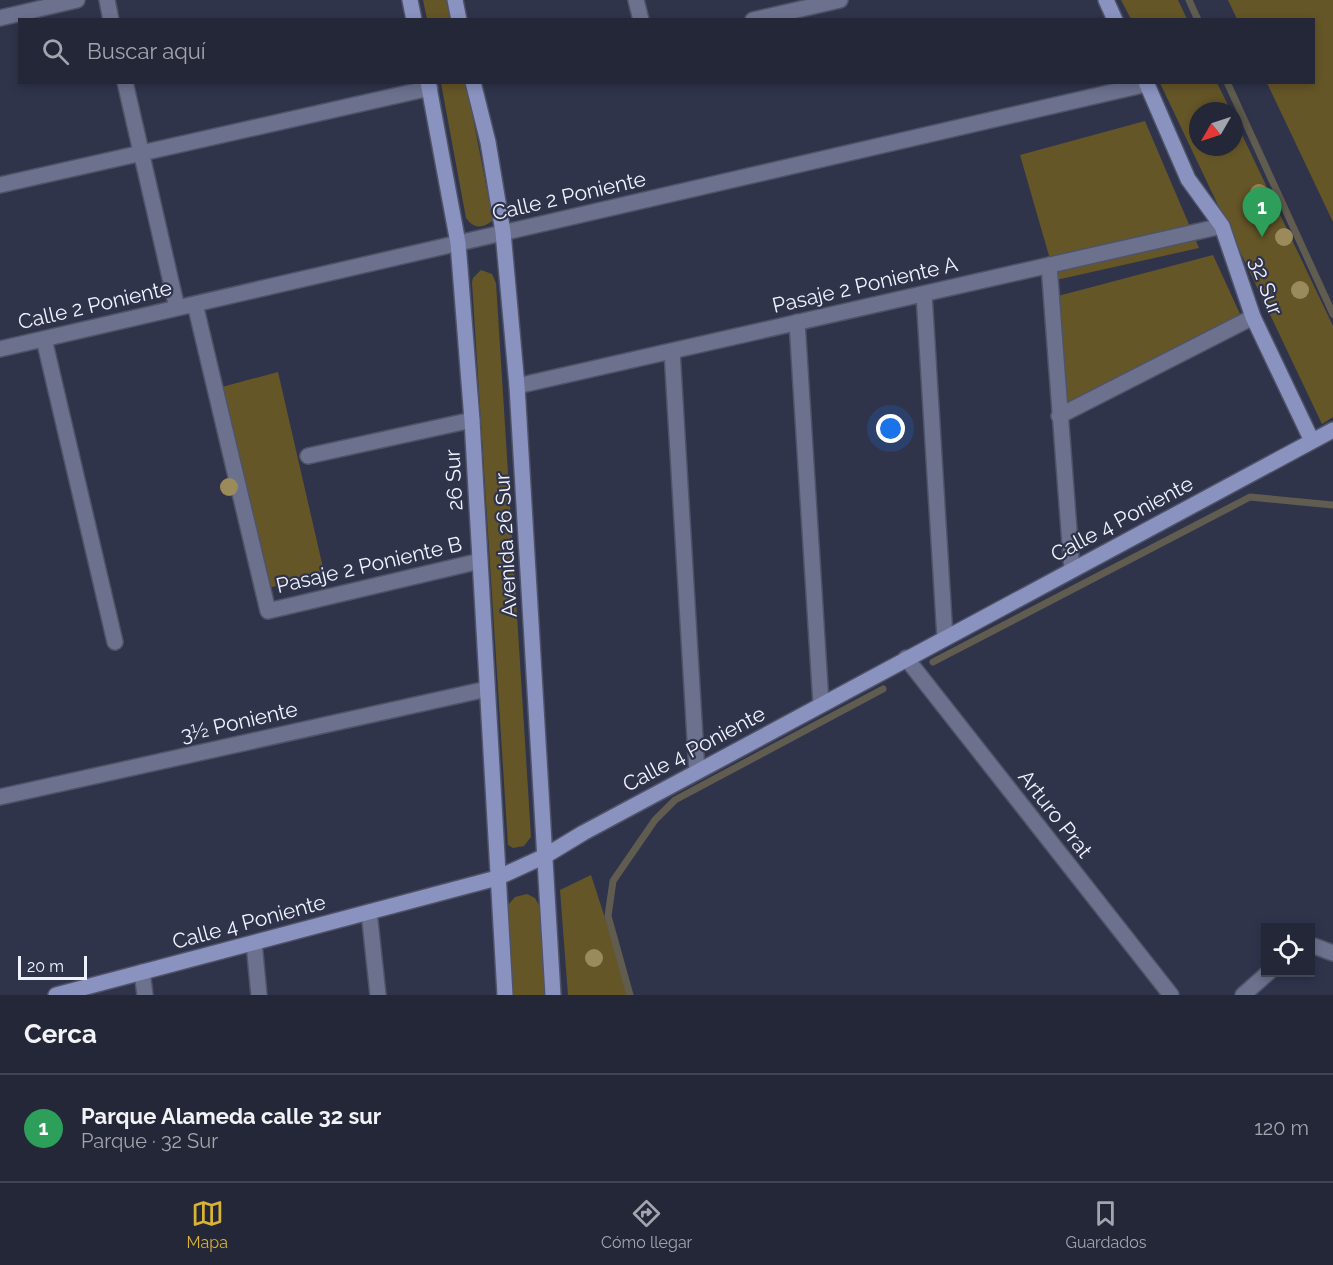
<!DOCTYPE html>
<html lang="es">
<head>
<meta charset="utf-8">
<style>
  body { margin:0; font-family:Raleway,sans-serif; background:#2c2f40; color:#f1f3f6 }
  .controls { position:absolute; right:18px; bottom:18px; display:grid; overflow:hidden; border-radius:0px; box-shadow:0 3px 9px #0003 }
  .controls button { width:54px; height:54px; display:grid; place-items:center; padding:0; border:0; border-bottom:2px solid #414453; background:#242738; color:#f1f3f6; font:30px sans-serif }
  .compass { position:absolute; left:1189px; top:102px; width:54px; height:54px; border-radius:50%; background:#242738; box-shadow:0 3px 9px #0003; rotate:231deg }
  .scale { position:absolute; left:18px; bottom:15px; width:69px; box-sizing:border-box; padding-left:6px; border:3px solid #f0f3ff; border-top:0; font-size:16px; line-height:21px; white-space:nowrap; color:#f0f3ff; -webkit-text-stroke:4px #30344b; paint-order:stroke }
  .you { position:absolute; left:891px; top:429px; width:21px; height:21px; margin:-15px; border:4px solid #fff; border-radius:50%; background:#1a73e8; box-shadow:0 0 0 9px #1a73e833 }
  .badge { display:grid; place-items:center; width:39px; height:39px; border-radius:50%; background:#d9b334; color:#fff; font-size:20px; font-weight:700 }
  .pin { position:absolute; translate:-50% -50px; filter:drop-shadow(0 2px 3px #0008) }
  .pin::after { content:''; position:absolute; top:32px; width:21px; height:18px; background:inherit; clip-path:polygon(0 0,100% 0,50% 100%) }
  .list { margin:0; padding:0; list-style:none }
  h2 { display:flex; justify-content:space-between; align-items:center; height:78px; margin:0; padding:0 24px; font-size:26px }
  h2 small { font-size:20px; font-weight:400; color:#a3a5ae }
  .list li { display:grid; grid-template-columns:39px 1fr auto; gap:18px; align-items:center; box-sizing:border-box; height:108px; padding:0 24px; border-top:2px solid #414453 }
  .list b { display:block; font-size:22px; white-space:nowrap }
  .list p { margin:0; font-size:20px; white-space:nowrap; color:#a3a5ae }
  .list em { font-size:20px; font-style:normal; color:#a3a5ae }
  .icon { flex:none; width:33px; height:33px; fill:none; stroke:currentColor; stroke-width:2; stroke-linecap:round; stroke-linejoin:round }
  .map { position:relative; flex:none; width:1333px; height:995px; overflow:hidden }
  .search { position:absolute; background:#242738; box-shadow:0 3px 9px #0003; left:18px; right:18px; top:18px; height:66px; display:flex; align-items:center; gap:15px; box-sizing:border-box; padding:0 21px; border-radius:0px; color:#a3a5ae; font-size:22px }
  .sheet { height:186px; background:#242738 }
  nav { display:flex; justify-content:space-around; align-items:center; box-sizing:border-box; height:84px; border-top:2px solid #414453; background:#242738; font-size:16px; color:#a3a5ae }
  nav a { display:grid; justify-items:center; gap:3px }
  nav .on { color:#d9b334 }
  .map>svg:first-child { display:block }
</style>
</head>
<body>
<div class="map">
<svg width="1333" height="995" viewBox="0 0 1333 995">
  <rect width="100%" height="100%" fill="#30344b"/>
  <!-- green -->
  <path fill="#655628" d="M 423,0 L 448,0 L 452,19 L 427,19 Z
    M 1121,0 L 1178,0 L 1187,19 L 1131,19 Z
    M 1228,0 L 1333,0 L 1333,222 L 1267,83 L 1314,82 L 1314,20 L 1237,19 Z
    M 441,83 L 466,83 L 493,220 C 483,229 474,229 466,218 Z
    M 1160,83 L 1217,83 L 1231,111 L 1198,111 L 1198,147 L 1234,147 L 1234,118 L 1333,326 L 1333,417 L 1322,424 Z
    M 1145,121 L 1199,248 L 1056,280 L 1020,155 Z
    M 1213,255 L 1240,314 L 1068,404 L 1058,296 Z
    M 481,270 L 492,274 L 496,283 L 531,837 L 524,846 L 513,848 L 508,845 L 472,282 L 473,278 Z
    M 278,372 L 324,572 L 269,588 L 218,388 Z
    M 591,875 L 630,995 L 568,995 L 560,890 Z
    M 527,894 L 535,898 L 541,909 L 545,995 L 512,995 L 507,906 L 515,897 Z"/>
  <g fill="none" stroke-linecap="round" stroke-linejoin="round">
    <!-- stream -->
    <path stroke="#605c4f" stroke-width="7" d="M 1189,0 L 1198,20
      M 1227,82 L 1333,314
      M 933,662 L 1250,497 L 1333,505
      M 630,995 L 608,916 L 613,881 L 655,820 L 675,800 L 883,689"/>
    <defs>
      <path id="street" d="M 107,0 L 111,20
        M 636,0 L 641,20
        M 0,18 L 77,0
        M 753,20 L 840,0
        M 125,82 L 177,308
        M 0,185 L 430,88
        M 1049,265 L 1072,570
        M 924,294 L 945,638
        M 195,304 L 268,611 L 480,561
        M 797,322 L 821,704
        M 44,339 L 115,642
        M 0,349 L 1147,84
        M 672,351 L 697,772
        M 517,386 L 1222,226
        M 1059,416 L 1253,317
        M 308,456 L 472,420
        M 906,658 L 1171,995
        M 0,797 L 487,689
        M 369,912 L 378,995
        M 254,943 L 259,995
        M 1310,947 L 1314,946 L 1333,953
        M 142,972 L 145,995
        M 1243,995 L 1269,972"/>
      <path id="secondary" d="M 410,0 L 414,20
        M 455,0 L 459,20
        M 1106,0 L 1115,20
        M 428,82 L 458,243 L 472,420 L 505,995
        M 473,82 L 488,142 L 503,232 L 517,386 L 553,995
        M 1146,82 L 1188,179 L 1222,226 L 1253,317 L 1312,441
        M 56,995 L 497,878 L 545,856 L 583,833 L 697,772 L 1333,430"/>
    </defs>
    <!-- street casing -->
    <use href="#street" stroke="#4f5368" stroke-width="18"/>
    <!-- secondary casing -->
    <use href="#secondary" stroke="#4f5368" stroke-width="18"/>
    <!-- street -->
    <use href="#street" stroke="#6c718e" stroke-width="15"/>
    <!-- secondary -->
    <use href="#secondary" stroke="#8a92c0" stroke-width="15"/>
  </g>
  <!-- trees -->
  <g fill="#9b8a5a">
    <circle cx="1259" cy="193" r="9"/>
    <circle cx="1284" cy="237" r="9"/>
    <circle cx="1300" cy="290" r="9"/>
    <circle cx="229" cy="487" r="9"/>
    <circle cx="594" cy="958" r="9"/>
  </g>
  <g text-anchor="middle" stroke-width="4.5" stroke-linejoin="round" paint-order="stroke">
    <!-- street labels -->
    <g font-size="21" fill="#f0f3ff" stroke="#30344b">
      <text transform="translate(569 196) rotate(-13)" y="7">Calle 2 Poniente</text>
      <text transform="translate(865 285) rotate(-13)" y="7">Pasaje 2 Poniente A</text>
      <text transform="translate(1266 286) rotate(70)" y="7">32 Sur</text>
      <text transform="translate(95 305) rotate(-13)" y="7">Calle 2 Poniente</text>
      <text transform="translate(454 480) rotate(-93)" y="7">26 Sur</text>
      <text transform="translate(1122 519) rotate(-28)" y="7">Calle 4 Poniente</text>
      <text transform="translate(506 545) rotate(-93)" y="7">Avenida 26 Sur</text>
      <text transform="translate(369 565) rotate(-13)" y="7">Pasaje 2 Poniente B</text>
      <text transform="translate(239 722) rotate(-13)" y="7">3½ Poniente</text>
      <text transform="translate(694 749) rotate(-28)" y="7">Calle 4 Poniente</text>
      <text transform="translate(1055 814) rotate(52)" y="7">Arturo Prat</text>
      <text transform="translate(249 922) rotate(-15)" y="7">Calle 4 Poniente</text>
    </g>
  </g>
</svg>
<div class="controls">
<button><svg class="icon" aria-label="locate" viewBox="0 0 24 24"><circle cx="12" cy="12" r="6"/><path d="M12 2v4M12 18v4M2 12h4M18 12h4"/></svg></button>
</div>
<svg class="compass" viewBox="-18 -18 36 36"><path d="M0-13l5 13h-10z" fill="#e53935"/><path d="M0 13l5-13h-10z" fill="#a3a5ae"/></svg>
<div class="scale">20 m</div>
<div class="you"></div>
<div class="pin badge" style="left:1262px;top:237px;background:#2e9e5b">1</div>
<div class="search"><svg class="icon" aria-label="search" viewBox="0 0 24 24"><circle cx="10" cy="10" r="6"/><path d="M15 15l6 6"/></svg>Buscar aquí</div>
</div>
<section class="sheet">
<h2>Cerca<small></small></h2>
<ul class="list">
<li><span class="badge" style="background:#2e9e5b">1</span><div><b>Parque Alameda calle 32 sur</b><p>Parque · 32 Sur</p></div><em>120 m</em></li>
</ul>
</section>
<nav>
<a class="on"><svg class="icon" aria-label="map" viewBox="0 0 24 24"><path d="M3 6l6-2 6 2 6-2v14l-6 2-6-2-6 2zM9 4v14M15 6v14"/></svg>Mapa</a>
<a><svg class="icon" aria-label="directions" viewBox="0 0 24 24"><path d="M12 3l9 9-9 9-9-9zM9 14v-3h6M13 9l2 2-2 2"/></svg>Cómo llegar</a>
<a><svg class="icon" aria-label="saved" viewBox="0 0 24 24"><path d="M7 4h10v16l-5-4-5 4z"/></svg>Guardados</a>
</nav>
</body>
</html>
